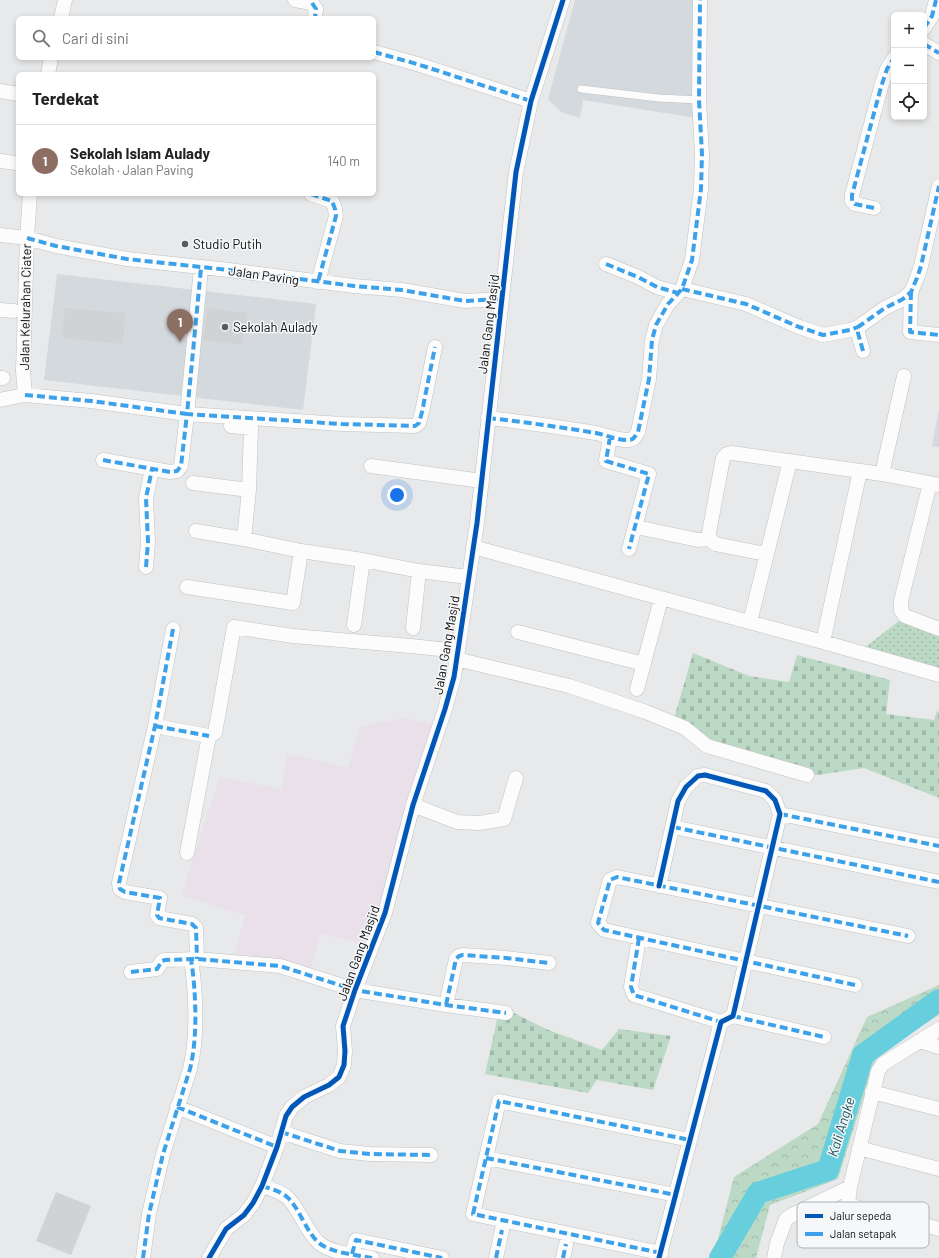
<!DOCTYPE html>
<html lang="id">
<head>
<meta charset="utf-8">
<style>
  body { margin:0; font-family:Barlow,sans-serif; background:#f6f6f6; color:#222 }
  .controls { position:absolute; right:12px; top:12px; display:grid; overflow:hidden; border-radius:6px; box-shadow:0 2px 6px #0003 }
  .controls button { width:36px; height:36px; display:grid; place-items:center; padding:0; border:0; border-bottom:1px solid #e0e0e0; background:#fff; color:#222; font:20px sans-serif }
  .you { position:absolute; left:397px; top:495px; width:14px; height:14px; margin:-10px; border:3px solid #fff; border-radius:50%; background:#1a73e8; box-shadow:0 0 0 6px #1a73e833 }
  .badge { display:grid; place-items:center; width:26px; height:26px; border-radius:50%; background:#db2777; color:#fff; font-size:13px; font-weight:700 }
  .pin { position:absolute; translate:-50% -33px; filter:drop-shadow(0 1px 2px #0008) }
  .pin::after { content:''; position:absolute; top:21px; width:14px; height:12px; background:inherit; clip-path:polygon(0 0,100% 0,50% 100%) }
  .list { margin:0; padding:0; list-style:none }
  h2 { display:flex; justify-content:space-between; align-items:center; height:52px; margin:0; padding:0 16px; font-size:17px }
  h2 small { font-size:13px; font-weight:400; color:#767676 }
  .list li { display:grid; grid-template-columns:26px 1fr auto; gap:12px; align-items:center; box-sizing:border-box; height:72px; padding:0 16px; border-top:1px solid #e0e0e0 }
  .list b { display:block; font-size:15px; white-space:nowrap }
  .list p { margin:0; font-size:13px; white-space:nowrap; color:#767676 }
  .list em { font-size:13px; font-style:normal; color:#767676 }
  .icon { flex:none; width:22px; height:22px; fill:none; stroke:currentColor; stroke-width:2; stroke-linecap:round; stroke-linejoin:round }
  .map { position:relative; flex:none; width:939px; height:1258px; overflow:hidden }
  .search { position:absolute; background:#fff; box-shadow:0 2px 6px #0003; left:16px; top:16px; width:360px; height:44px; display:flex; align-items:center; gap:10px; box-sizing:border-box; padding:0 14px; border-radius:6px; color:#767676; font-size:15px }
  .panel { position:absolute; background:#fff; box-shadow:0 2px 6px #0003; left:16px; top:72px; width:360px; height:124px; border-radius:6px }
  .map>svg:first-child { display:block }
</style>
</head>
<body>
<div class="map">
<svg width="939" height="1258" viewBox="0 0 939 1258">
  <defs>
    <pattern id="forest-crowns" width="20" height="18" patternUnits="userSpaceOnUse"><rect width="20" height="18" fill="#bcd9c6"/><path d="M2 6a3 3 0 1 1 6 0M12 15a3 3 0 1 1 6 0" fill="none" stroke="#a0b9a9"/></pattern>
    <pattern id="cemetery-stones" width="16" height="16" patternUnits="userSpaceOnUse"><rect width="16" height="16" fill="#bcd9c6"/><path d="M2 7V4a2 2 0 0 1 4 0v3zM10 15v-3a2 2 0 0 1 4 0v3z" fill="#a0b9a9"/></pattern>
    <pattern id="park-dots" width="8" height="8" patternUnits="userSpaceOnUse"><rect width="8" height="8" fill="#bcd9c6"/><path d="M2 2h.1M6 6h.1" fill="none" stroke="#a0b9a9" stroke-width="1.8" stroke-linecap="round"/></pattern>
  </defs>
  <rect width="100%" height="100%" fill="#e8e9ea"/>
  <!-- built -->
  <path fill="#d4d9dd" d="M 575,0 L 698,0 L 703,119 L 583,100 L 580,118 L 561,112 L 548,99 Z
    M 57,274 L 316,304 L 303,410 L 44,380 Z
    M 939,409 L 939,447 L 932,446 Z"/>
  <!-- industrial -->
  <path fill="#eae0e9" d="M 405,718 L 437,725 L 379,947 L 321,934 L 309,975 L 233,961 L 245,915 L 181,895 L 220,777 L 281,789 L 287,754 L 348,768 L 361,726 Z"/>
  <!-- forest -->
  <path fill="url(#forest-crowns)" d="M 939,985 L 939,1015 L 877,1055 L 838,1179 L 770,1205 L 756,1258 L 713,1258 L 734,1177 L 818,1124 L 867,1017 Z"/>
  <!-- cemetery -->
  <path fill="url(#cemetery-stones)" d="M 693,653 L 749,676 L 789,682 L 797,655 L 890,680 L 886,714 L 934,720 L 937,711 L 939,712 L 939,798 L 864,768 L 817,775 L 703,745 L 694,738 L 685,738 L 673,722 Z
    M 500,1006 L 546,1029 L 602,1050 L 619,1029 L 671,1036 L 653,1090 L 597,1080 L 588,1093 L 485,1074 Z"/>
  <!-- park -->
  <path fill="url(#park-dots)" d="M 905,616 L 939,629 L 939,672 L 859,652 Z"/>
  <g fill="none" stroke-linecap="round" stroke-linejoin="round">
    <!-- river -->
    <path stroke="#67cede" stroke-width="22" d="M 720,1258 L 758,1193 L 828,1170 L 863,1055 L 939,1000"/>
  </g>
  <!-- building -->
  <path fill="#d1d2d3" d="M 65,308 L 125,313 L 123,344 L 62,338 Z
    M 207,308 L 247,313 L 242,345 L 203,340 Z
    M 56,1192 L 91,1206 L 71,1255 L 36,1241 Z"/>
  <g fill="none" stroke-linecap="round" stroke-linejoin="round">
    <defs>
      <path id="lane" d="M 581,89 L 659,98 L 699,100"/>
      <path id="street" d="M 295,0 L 312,3 L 316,9 L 315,18
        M 61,18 L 65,0
        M 924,28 L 932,16 L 936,0
        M 924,44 L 939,53
        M 374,52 L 417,64 L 531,101
        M 48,74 L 51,58
        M 0,91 L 18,94
        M 0,161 L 16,163
        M 311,194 L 332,201 L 335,209 L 336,216 L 318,282
        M 874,208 L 855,204 L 852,201 L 852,195 L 881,87 L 887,69 L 894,58
        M 0,235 L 27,238 L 56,246 L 127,259 L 229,270 L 354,286 L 402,290 L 465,301 L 502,299
        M 606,264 L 638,277 L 657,287 L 678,293
        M 682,289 L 746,304 L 799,327 L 823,335 L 850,330 L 858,327
        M 911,292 L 910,332 L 939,335
        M 0,310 L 14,311
        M 863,351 L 858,333 L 858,327 L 885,308 L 903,299 L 911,292 L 917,278 L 921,266 L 939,186
        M 0,378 L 3,378
        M 25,395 L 91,401 L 187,414 L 201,268
        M 0,400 L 25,395 L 23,371 L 27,238 L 30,194
        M 488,418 C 524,422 560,427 596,433 C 606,435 619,441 629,440 C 634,440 635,436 638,432 L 649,379 L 652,340 L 656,325 L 668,304 L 682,289 L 692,260 L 701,189 L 702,154 L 699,100 L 700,0
        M 231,426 L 251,428 L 249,490 L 244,539
        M 610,437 L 606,461 L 649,474 L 629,549
        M 103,460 L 170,472 L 177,471 L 181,466 L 187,414 L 342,424 L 415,426 L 419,423 L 422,412 L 435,347
        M 371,466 L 482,481
        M 882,474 L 904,376
        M 193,483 L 249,490
        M 930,483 L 901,601 L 901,610 L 905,616 L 939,629
        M 641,528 L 698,540 L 710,539
        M 196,531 L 244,539 L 301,551 L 363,560 L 419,571 L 468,577
        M 473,547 L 823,642 L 939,675
        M 766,554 L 715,544 L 710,539 L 709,533 L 723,458 L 727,454 L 732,453 L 882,474 L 939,485
        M 146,567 L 148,542 L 146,498 L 152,469
        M 187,587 L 293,603 L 301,551
        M 750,622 L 790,461
        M 354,625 L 363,560
        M 413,628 L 419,571
        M 173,629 L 155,726 L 119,883 L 120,889 L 125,892 L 160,898 L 157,915 L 159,918 L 192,924 L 196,928 L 197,959
        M 518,632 L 644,664
        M 823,642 L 860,471
        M 456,659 L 569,686 L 646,712 L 685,728 L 707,746 L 807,775
        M 637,689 L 661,599
        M 155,726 L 209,736 L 215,733 L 234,627 L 293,636 L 411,646 L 458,651
        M 413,805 L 457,822 L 479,823 L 504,819 L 516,778
        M 780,814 L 939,846
        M 673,827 L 939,882
        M 187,853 L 209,736
        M 639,938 L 631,987 L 634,995 L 721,1022
        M 131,972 L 157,969 L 162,961 L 165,960 L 197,959 L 280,966 L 355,990 L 446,1005 L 506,1013
        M 855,985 L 604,930 L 598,923 L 610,880 L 617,877 L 908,936
        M 446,1005 L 456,959 L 459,956 L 463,955 L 506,958 L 549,963
        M 733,1016 L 824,1037
        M 939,1029 L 883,1064 L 878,1071 L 850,1187 L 848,1205 L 939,1229
        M 919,1041 L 939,1047
        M 872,1092 L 939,1109
        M 177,1107 L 277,1147
        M 281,1132 L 340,1151 L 370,1154 L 431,1155
        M 859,1148 L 939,1169
        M 486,1158 L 676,1195
        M 262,1186 C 271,1189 280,1191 287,1197 C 299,1207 306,1232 319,1243 C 331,1253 357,1255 372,1258
        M 843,1235 L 848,1205
        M 661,1253 L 473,1214 L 499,1101 L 690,1140
        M 352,1254 L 356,1240 L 442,1258
        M 143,1258 L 149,1214 L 163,1154 L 190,1069 C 198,1037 196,991 191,959
        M 209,1258 L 226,1229 L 244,1215 L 253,1203 L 262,1186 L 277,1147 L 286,1116 L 292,1107 L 304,1097 L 329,1085 L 339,1077 L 344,1065 L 345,1051 L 343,1026 L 355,990 L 385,913 L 413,805 L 445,709 L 454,677 L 477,523 L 516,172 L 531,101 L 563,0
        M 496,1258 L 502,1230
        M 563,1258 L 566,1244
        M 659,1258 L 721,1022 L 733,1016 L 780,814 L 775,800 L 766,791 L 705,775 L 698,776 L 686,787 L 678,801 L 659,886
        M 774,1258 L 777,1243 L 786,1219 L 794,1214 L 850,1187"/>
    </defs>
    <!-- lane casing -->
    <use href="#lane" stroke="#c0c1c2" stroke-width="8"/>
    <!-- street casing -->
    <use href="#street" stroke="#c0c1c2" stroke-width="15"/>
    <!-- lane -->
    <use href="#lane" stroke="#fcfcfc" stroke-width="7"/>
    <!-- street -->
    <use href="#street" stroke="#fcfcfc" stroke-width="14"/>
    <!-- quiet -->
    <path stroke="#3ca1e9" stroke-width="4" stroke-dasharray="8 4" stroke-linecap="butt" d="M 312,3 L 316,9 L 315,18
      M 924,28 L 932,16 L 936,0
      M 924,44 L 939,53
      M 374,52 L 417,64 L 531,101
      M 311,194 L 332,201 L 335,209 L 336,216 L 318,282
      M 874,208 L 855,204 L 852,201 L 852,195 L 881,87 L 887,69 L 894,58
      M 27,238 L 56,246 L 127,259 L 229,270 L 354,286 L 402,290 L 465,301 L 502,299
      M 606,264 L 638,277 L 657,287 L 678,293
      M 682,289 L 746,304 L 799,327 L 823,335 L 850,330 L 858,327
      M 911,292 L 910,332 L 939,335
      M 863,351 L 858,333 L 858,327 L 885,308 L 903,299 L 911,292 L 917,278 L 921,266 L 939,186
      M 25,395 L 91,401 L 187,414 L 201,268
      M 488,418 C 524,422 560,427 596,433 C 606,435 619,441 629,440 C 634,440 635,436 638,432 L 649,379 L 652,340 L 656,325 L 668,304 L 682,289 L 692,260 L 701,189 L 702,154 L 699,100 L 700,0
      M 610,437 L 606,461 L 649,474 L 629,549
      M 103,460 L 170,472 L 177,471 L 181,466 L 187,414 L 342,424 L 415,426 L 419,423 L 422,412 L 435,347
      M 146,567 L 148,542 L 146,498 L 152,469
      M 173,629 L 155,726 L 119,883 L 120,889 L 125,892 L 160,898 L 157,915 L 159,918 L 192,924 L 196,928 L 197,959
      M 155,726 L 209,736
      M 780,814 L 939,846
      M 673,827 L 939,882
      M 639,938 L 631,987 L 634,995 L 721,1022
      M 131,972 L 157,969 L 162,961 L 165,960 L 197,959 L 280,966 L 355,990 L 446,1005 L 506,1013
      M 855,985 L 604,930 L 598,923 L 610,880 L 617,877 L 908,936
      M 446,1005 L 456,959 L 459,956 L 463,955 L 506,958 L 549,963
      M 733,1016 L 824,1037
      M 177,1107 L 277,1147
      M 281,1132 L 340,1151 L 370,1154 L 431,1155
      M 486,1158 L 676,1195
      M 262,1186 C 271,1189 280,1191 287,1197 C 299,1207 306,1232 319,1243 C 331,1253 357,1255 372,1258
      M 661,1253 L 473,1214 L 499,1101 L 690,1140
      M 352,1254 L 356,1240 L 442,1258
      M 143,1258 L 149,1214 L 163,1154 L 190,1069 C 198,1037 196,991 191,959
      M 496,1258 L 502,1230
      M 563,1258 L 566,1244"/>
    <defs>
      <path id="cycleway" d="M 209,1258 L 226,1229 L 244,1215 L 253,1203 L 262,1186 L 277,1147 L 286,1116 L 292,1107 L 304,1097 L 329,1085 L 339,1077 L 344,1065 L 345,1051 L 343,1026 L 355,990 L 385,913 L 413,805 L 445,709 L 454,677 L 477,523 L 516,172 L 531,101 L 563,0
        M 659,1258 L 721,1022 L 733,1016 L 780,814 L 775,800 L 766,791 L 705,775 L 698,776 L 686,787 L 678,801 L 659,886"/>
    </defs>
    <!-- cycleway casing -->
    <use href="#cycleway" stroke="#f5f7f8" stroke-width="8"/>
    <!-- cycleway -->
    <use href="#cycleway" stroke="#0057b8" stroke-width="5"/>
  </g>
  <!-- markers -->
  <g fill="#595a5b" stroke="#f5f7f8" stroke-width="1.5">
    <circle cx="185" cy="244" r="4"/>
    <circle cx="225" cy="327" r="4"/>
  </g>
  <g text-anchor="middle" stroke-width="3" stroke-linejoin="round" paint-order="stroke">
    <!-- poi labels -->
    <g font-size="13" fill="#0c0d0e" stroke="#f5f7f8" text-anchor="start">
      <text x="193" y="249">Studio Putih</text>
      <text x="233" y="332">Sekolah Aulady</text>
    </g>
    <!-- street labels -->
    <g font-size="13" fill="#0c0d0e" stroke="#f5f7f8">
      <text transform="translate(264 275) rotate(8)" y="5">Jalan Paving</text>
      <text transform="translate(25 307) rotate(-89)" y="5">Jalan Kelurahan Ciater</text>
      <text transform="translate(488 324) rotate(-83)" y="5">Jalan Gang Masjid</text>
      <text transform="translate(446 645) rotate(-80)" y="5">Jalan Gang Masjid</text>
      <text transform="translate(358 953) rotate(-70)" y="5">Jalan Gang Masjid</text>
    </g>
    <!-- water labels -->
    <g font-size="14" font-style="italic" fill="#16515a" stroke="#f5f7f8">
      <text transform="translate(841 1127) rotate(-73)" y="5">Kali Angke</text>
    </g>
  </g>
  <!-- legend -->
  <rect x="797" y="1202" width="132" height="46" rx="6" fill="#f5f7f8" stroke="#afb1b2" stroke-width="1"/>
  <rect x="805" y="1214" width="18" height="4" fill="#0057b8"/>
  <rect x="805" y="1232" width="18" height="4" fill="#3ca1e9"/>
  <g font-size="11" fill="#0c0d0e">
    <text x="830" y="1220">Jalur sepeda</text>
    <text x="830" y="1238">Jalan setapak</text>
  </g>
</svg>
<div class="controls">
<button>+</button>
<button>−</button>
<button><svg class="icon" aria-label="locate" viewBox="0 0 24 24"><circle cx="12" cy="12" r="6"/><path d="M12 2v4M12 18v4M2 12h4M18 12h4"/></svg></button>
</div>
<div class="you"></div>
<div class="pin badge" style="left:180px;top:342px;background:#8d6e63">1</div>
<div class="search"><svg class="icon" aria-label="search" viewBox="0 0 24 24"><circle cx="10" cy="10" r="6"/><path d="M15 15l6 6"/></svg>Cari di sini</div>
<section class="panel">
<h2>Terdekat<small></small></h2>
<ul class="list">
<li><span class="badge" style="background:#8d6e63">1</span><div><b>Sekolah Islam Aulady</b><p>Sekolah · Jalan Paving</p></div><em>140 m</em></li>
</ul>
</section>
</div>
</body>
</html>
